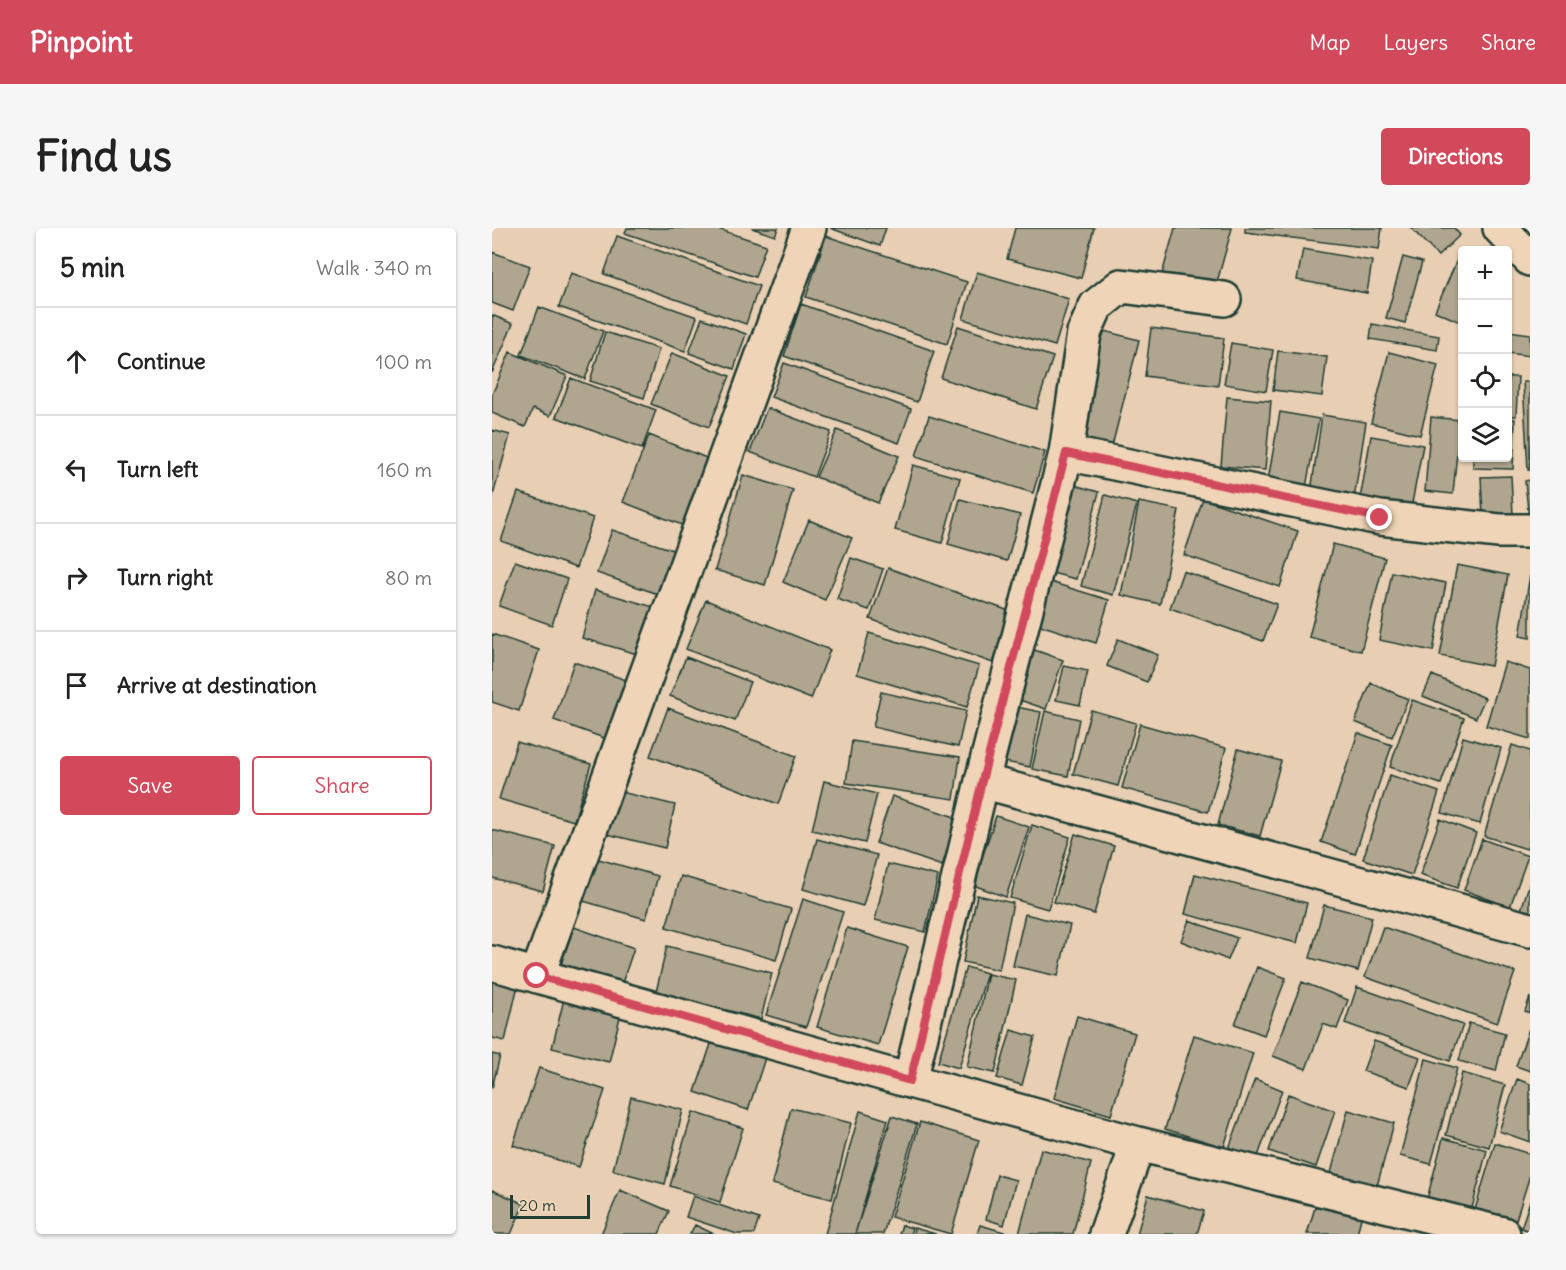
<!DOCTYPE html>
<html lang="en">
<head>
<meta charset="utf-8">
<style>
  body { margin:0; font-family:Delius,sans-serif; background:#f6f6f6; color:#222 }
  .controls { position:absolute; right:18px; top:18px; display:grid; overflow:hidden; border-radius:6px; box-shadow:0 2px 4px #0004 }
  .controls button { width:54px; height:54px; display:grid; place-items:center; padding:0; border:0; border-bottom:2px solid #e0e0e0; background:#fff; color:#222; font:30px sans-serif }
  .scale { position:absolute; left:18px; bottom:15px; width:80px; box-sizing:border-box; padding-left:6px; border:3px solid #1f3d34; border-top:0; font-size:16px; line-height:21px; white-space:nowrap; color:#1f3d34; -webkit-text-stroke:4px #f0d4b7; paint-order:stroke }
  .stop { position:absolute; width:18px; height:18px; margin:-14px; border:4px solid #d1495b; border-radius:50%; background:#fff }
  .stop.end { background:#d1495b; border-color:#fff; box-shadow:0 2px 6px #0008 }
  .list { margin:0; padding:0; list-style:none }
  h2 { display:flex; justify-content:space-between; align-items:center; height:78px; margin:0; padding:0 24px; font-size:26px }
  h2 small { font-size:20px; font-weight:400; color:#767676 }
  .list li { display:grid; grid-template-columns:39px 1fr auto; gap:18px; align-items:center; box-sizing:border-box; height:108px; padding:0 24px; border-top:2px solid #e0e0e0 }
  .list b { display:block; font-size:22px; white-space:nowrap }
  .list em { font-size:20px; font-style:normal; color:#767676 }
  .actions { display:flex; gap:12px; padding:18px 24px }
  .actions a { flex:1; padding:14px 0; border:2px solid #d1495b; border-radius:6px; text-align:center; font-size:21px; color:#d1495b }
  .actions .main { background:#d1495b; color:#fff }
  .icon { flex:none; width:33px; height:33px; fill:none; stroke:currentColor; stroke-width:2; stroke-linecap:round; stroke-linejoin:round }
  .map { position:relative; flex:none; width:1038px; height:1006px; overflow:hidden; border-radius:6px }
  header { display:flex; align-items:center; gap:36px; box-sizing:border-box; height:84px; padding:0 30px; background:#d1495b; color:#fff }
  header strong { font-size:28px }
  nav { display:flex; gap:33px; margin-inline-start:auto; font-size:21px }
  .intro { display:flex; align-items:center; justify-content:space-between; box-sizing:border-box; height:144px; padding:0 36px }
  h1 { margin:0; font-size:42px }
  .button { padding:15px 27px; border-radius:6px; background:#d1495b; color:#fff; font-size:21px; font-weight:700 }
  main { display:flex; gap:36px; padding:0 36px }
  aside { flex:1; background:#fff; border-radius:6px; box-shadow:0 2px 4px #0004 }
  .map>svg:first-child { display:block }
</style>
</head>
<body>
<header>
<strong>Pinpoint</strong>
<nav><a>Map</a><a>Layers</a><a>Share</a></nav>
</header>
<div class="intro"><h1>Find us</h1><a class="button">Directions</a></div>
<main>
<aside>
<h2>5 min<small>Walk · 340 m</small></h2>
<ul class="list">
<li><svg class="icon" aria-label="ahead" viewBox="0 0 24 24"><path d="M12 20V5M6 11l6-6 6 6"/></svg><div><b>Continue</b></div><em>100 m</em></li>
<li><svg class="icon" aria-label="left" viewBox="0 0 24 24"><path d="M17 20v-9H6M10 6l-5 5 5 5"/></svg><div><b>Turn left</b></div><em>160 m</em></li>
<li><svg class="icon" aria-label="right" viewBox="0 0 24 24"><path d="M7 20v-9h11M14 6l5 5-5 5"/></svg><div><b>Turn right</b></div><em>80 m</em></li>
<li><svg class="icon" aria-label="arrive" viewBox="0 0 24 24"><path d="M6 21V4h12l-3 4 3 4H6"/></svg><div><b>Arrive at destination</b></div></li>
</ul>
<div class="actions"><a class="main">Save</a><a>Share</a></div>
</aside>
<div class="map">
<svg width="1038" height="1006" viewBox="0 0 1038 1006">
  <rect width="100%" height="100%" fill="#e8ceb2"/>
  <filter id="ink" filterUnits="userSpaceOnUse"><feTurbulence type="fractalNoise" baseFrequency=".0167" numOctaves="2"/><feDisplacementMap in="SourceGraphic" scale="12" xChannelSelector="R" yChannelSelector="G"/><feConvolveMatrix kernelMatrix="1 2 1 2 8 2 1 2 1" color-interpolation-filters="sRGB"/></filter>
  <g filter="url(#ink)">
    <!-- building -->
    <path fill="#b0a58f" stroke="#1f3d34" stroke-width="1.5" d="M 135,0 L 223,0 L 274,17 L 263,49 L 133,5 Z
      M 260,0 L 286,0 L 283,8 Z
      M 338,0 L 394,0 L 388,18 Z
      M 523,0 L 602,0 L 589,50 L 515,31 Z
      M 683,0 L 740,0 L 722,65 L 669,50 Z
      M 753,0 L 890,0 L 887,21 L 753,4 Z
      M 919,0 L 962,0 L 968,7 L 946,28 Z
      M 125,8 L 267,58 L 254,96 L 112,46 Z
      M 334,8 L 475,54 L 455,116 L 314,69 Z
      M 811,21 L 880,33 L 875,65 L 805,52 Z
      M 0,24 L 38,38 L 21,83 L 0,75 Z
      M 911,29 L 930,34 L 913,95 L 894,90 Z
      M 965,32 L 970,35 L 970,88 L 968,94 L 943,83 Z
      M 485,44 L 577,71 L 563,118 L 471,91 Z
      M 79,45 L 205,89 L 193,123 L 67,79 Z
      M 309,76 L 442,123 L 425,174 L 292,128 Z
      M 47,79 L 111,103 L 93,151 L 29,127 Z
      M 0,87 L 21,96 L 0,145 Z
      M 210,90 L 254,106 L 242,141 L 197,125 Z
      M 880,96 L 947,108 L 945,122 L 878,111 Z
      M 466,98 L 561,129 L 544,181 L 449,150 Z
      M 659,100 L 732,110 L 726,158 L 653,148 Z
      M 612,103 L 647,112 L 617,230 L 581,220 Z
      M 1016,103 L 1038,106 L 1038,128 L 1016,125 Z
      M 113,104 L 167,121 L 152,170 L 98,153 Z
      M 739,115 L 781,122 L 774,163 L 732,156 Z
      M 786,123 L 835,129 L 830,168 L 781,162 Z
      M 18,124 L 75,148 L 58,188 L 41,181 L 33,199 L 0,185 L 0,167 Z
      M 897,124 L 946,137 L 928,207 L 879,195 Z
      M 180,125 L 238,148 L 217,199 L 159,176 Z
      M 292,135 L 419,181 L 407,215 L 279,169 Z
      M 1016,149 L 1026,149 L 1024,188 L 1016,188 Z
      M 79,150 L 164,182 L 150,221 L 64,189 Z
      M 1031,154 L 1038,154 L 1038,242 L 1036,242 Z
      M 735,169 L 779,173 L 773,242 L 729,238 Z
      M 275,180 L 339,204 L 322,249 L 258,224 Z
      M 788,184 L 827,191 L 814,259 L 776,252 Z
      M 830,187 L 874,194 L 862,271 L 819,264 Z
      M 437,188 L 553,224 L 541,265 L 424,228 Z
      M 939,189 L 968,192 L 961,266 L 933,263 Z
      M 1016,191 L 1023,191 L 1021,241 L 981,240 L 981,230 L 1016,230 Z
      M 0,202 L 18,207 L 0,271 Z
      M 345,202 L 407,228 L 386,275 L 324,249 Z
      M 157,207 L 217,231 L 190,297 L 131,274 Z
      M 879,208 L 931,217 L 918,286 L 867,277 Z
      M 421,237 L 468,250 L 450,315 L 403,302 Z
      M 251,247 L 301,262 L 273,357 L 223,342 Z
      M 1019,248 L 1021,286 L 991,288 L 989,249 Z
      M 1038,252 L 1038,292 L 1037,292 L 1033,253 Z
      M 575,255 L 607,264 L 584,351 L 552,343 Z
      M 26,264 L 101,290 L 84,340 L 9,313 Z
      M 613,267 L 645,276 L 621,367 L 589,358 Z
      M 468,271 L 528,287 L 515,333 L 456,316 Z
      M 711,271 L 806,303 L 788,359 L 692,327 Z
      M 647,274 L 687,282 L 668,376 L 629,367 Z
      M 317,292 L 360,310 L 333,372 L 291,354 Z
      M 120,302 L 181,322 L 166,366 L 105,345 Z
      M 841,316 L 893,330 L 869,423 L 817,409 Z
      M 359,330 L 391,341 L 377,382 L 345,371 Z
      M 23,333 L 75,351 L 60,397 L 7,378 Z
      M 965,337 L 1016,347 L 999,438 L 948,428 Z
      M 396,340 L 520,384 L 501,435 L 378,391 Z
      M 691,343 L 785,376 L 771,413 L 678,380 Z
      M 900,344 L 954,355 L 941,423 L 887,412 Z
      M 1038,347 L 1038,410 L 1028,408 Z
      M 558,354 L 617,372 L 604,415 L 545,396 Z
      M 103,362 L 165,380 L 152,428 L 90,410 Z
      M 214,372 L 338,422 L 319,471 L 194,421 Z
      M 377,405 L 487,438 L 475,479 L 365,446 Z
      M 0,406 L 47,422 L 27,483 L 0,474 Z
      M 626,411 L 666,427 L 655,454 L 615,438 Z
      M 534,419 L 571,432 L 554,481 L 516,468 Z
      M 194,429 L 258,454 L 243,493 L 178,468 Z
      M 82,434 L 140,454 L 120,513 L 62,492 Z
      M 1013,434 L 1038,442 L 1038,511 L 994,498 Z
      M 572,438 L 596,443 L 588,477 L 564,472 Z
      M 940,447 L 993,470 L 984,490 L 931,468 Z
      M 879,455 L 916,471 L 900,509 L 863,494 Z
      M 389,464 L 474,483 L 466,519 L 381,499 Z
      M 920,472 L 972,490 L 949,556 L 898,539 Z
      M 520,478 L 549,484 L 538,539 L 508,533 Z
      M 176,480 L 304,528 L 286,576 L 158,528 Z
      M 599,482 L 644,495 L 626,558 L 581,546 Z
      M 553,483 L 587,491 L 576,548 L 540,541 Z
      M 648,496 L 734,520 L 716,584 L 630,560 Z
      M 866,505 L 900,517 L 863,626 L 829,614 Z
      M 971,509 L 1009,520 L 988,596 L 950,585 Z
      M 360,513 L 468,529 L 462,571 L 354,555 Z
      M 25,514 L 99,536 L 82,593 L 7,571 Z
      M 1020,517 L 1038,523 L 1038,611 L 1035,621 L 992,608 Z
      M 746,521 L 789,533 L 768,608 L 726,597 Z
      M 898,547 L 947,564 L 920,647 L 871,631 Z
      M 332,553 L 385,566 L 373,615 L 320,602 Z
      M 125,563 L 183,577 L 173,620 L 115,606 Z
      M 400,568 L 466,590 L 450,638 L 384,615 Z
      M 504,588 L 537,599 L 514,669 L 481,657 Z
      M 948,591 L 984,605 L 965,660 L 928,647 Z
      M 540,597 L 578,609 L 556,681 L 518,670 Z
      M 0,602 L 63,618 L 51,663 L 0,650 Z
      M 583,606 L 622,618 L 602,686 L 562,674 Z
      M 325,611 L 385,627 L 371,678 L 311,661 Z
      M 990,611 L 1036,628 L 1018,679 L 972,662 Z
      M 103,630 L 166,648 L 154,691 L 91,673 Z
      M 396,636 L 446,648 L 433,704 L 383,692 Z
      M 703,646 L 815,675 L 805,715 L 693,686 Z
      M 189,648 L 299,681 L 284,732 L 174,699 Z
      M 1038,654 L 1038,685 L 1029,682 Z
      M 485,667 L 521,675 L 507,742 L 471,734 Z
      M 311,671 L 351,684 L 314,799 L 274,787 Z
      M 832,677 L 880,689 L 866,743 L 818,730 Z
      M 533,686 L 578,697 L 566,748 L 521,738 Z
      M 697,692 L 745,710 L 736,732 L 689,713 Z
      M 82,699 L 142,720 L 129,758 L 69,736 Z
      M 891,699 L 1023,744 L 1005,795 L 873,749 Z
      M 355,700 L 416,719 L 386,817 L 325,799 Z
      M 175,718 L 280,745 L 269,791 L 164,764 Z
      M 474,739 L 495,745 L 467,840 L 446,834 Z
      M 765,739 L 794,750 L 772,807 L 743,796 Z
      M 496,746 L 524,752 L 503,845 L 475,839 Z
      M 0,751 L 26,757 L 13,813 L 0,810 Z
      M 810,754 L 856,772 L 845,801 L 831,796 L 814,841 L 781,828 Z
      M 865,759 L 971,797 L 958,833 L 853,795 Z
      M 1038,769 L 1038,785 L 1033,783 Z
      M 72,771 L 129,785 L 117,834 L 60,820 Z
      M 585,788 L 643,805 L 619,887 L 562,870 Z
      M 977,795 L 1013,805 L 1004,843 L 967,833 Z
      M 1038,798 L 1038,843 L 1024,838 Z
      M 519,802 L 543,809 L 530,857 L 505,850 Z
      M 702,807 L 761,825 L 732,919 L 673,901 Z
      M 220,813 L 273,830 L 256,882 L 203,864 Z
      M 882,813 L 928,829 L 917,859 L 871,843 Z
      M 0,826 L 8,828 L 0,860 Z
      M 934,831 L 965,840 L 939,936 L 908,928 Z
      M 47,840 L 113,862 L 87,939 L 21,917 Z
      M 970,845 L 1013,857 L 997,919 L 954,907 Z
      M 763,851 L 790,862 L 765,931 L 737,920 Z
      M 1025,851 L 1038,856 L 1038,914 L 1007,903 Z
      M 796,866 L 843,883 L 824,939 L 777,923 Z
      M 139,869 L 191,882 L 173,956 L 121,942 Z
      M 299,880 L 359,895 L 340,971 L 280,956 Z
      M 856,882 L 902,895 L 885,958 L 839,945 Z
      M 368,883 L 396,892 L 363,1006 L 333,1006 Z
      M 201,884 L 251,900 L 228,974 L 178,958 Z
      M 400,888 L 425,896 L 391,1006 L 363,1006 Z
      M 428,894 L 487,912 L 459,1006 L 399,989 Z
      M 951,910 L 995,922 L 979,984 L 935,971 Z
      M 1003,915 L 1038,926 L 1038,947 L 1022,998 L 982,985 Z
      M 549,921 L 599,935 L 581,1006 L 527,1006 Z
      M 505,947 L 524,952 L 512,997 L 494,991 Z
      M 0,962 L 32,976 L 19,1006 L 0,1006 Z
      M 128,962 L 177,983 L 167,1006 L 109,1006 Z
      M 656,967 L 712,983 L 705,1006 L 645,1006 Z
      M 201,968 L 267,991 L 262,1006 L 245,1006 L 194,989 Z
      M 1038,973 L 1038,1003 L 1029,1000 Z
      M 824,976 L 869,990 L 865,1006 L 815,1006 Z
      M 203,997 L 222,1006 L 198,1006 Z
      M 410,997 L 420,1000 L 418,1006 L 407,1006 Z
      M 488,997 L 519,1006 L 485,1006 Z
      M 422,1000 L 444,1006 L 421,1006 Z"/>
    <g fill="none" stroke-linecap="round" stroke-linejoin="round">
      <defs>
        <path id="minor" d="M 1008,0 L 1038,31
          M 574,225 L 888,290 L 1007,303 L 1038,303
          M 490,553 L 1038,702
          M 0,735 L 418,853 L 646,916 L 1011,1006
          M 45,748 L 317,0
          M 418,853 L 490,553 L 574,225 L 592,105 L 604,78 L 629,58 L 732,71
          M 614,1006 L 646,916"/>
      </defs>
      <!-- minor casing -->
      <use href="#minor" stroke="#1f3d34" stroke-width="38"/>
      <!-- minor -->
      <use href="#minor" stroke="#f0d4b7" stroke-width="33"/>
    </g>
  </g>
  <g fill="none" stroke-linecap="round" stroke-linejoin="round" filter="url(#ink)">
    <!-- route -->
    <path stroke="#d1495b" stroke-width="8" d="M 45,748 L 418,853 L 490,553 L 574,225 L 888,290"/>
  </g>
</svg>
<div class="controls">
<button>+</button>
<button>−</button>
<button><svg class="icon" aria-label="locate" viewBox="0 0 24 24"><circle cx="12" cy="12" r="6"/><path d="M12 2v4M12 18v4M2 12h4M18 12h4"/></svg></button>
<button><svg class="icon" aria-label="layers" viewBox="0 0 24 24"><path d="M12 4l9 5-9 5-9-5zM3 14l9 5 9-5"/></svg></button>
</div>
<div class="scale">20 m</div>
<div class="stop" style="left:45px;top:748px"></div>
<div class="stop end" style="left:888px;top:290px"></div>
</div>
</main>
</body>
</html>
